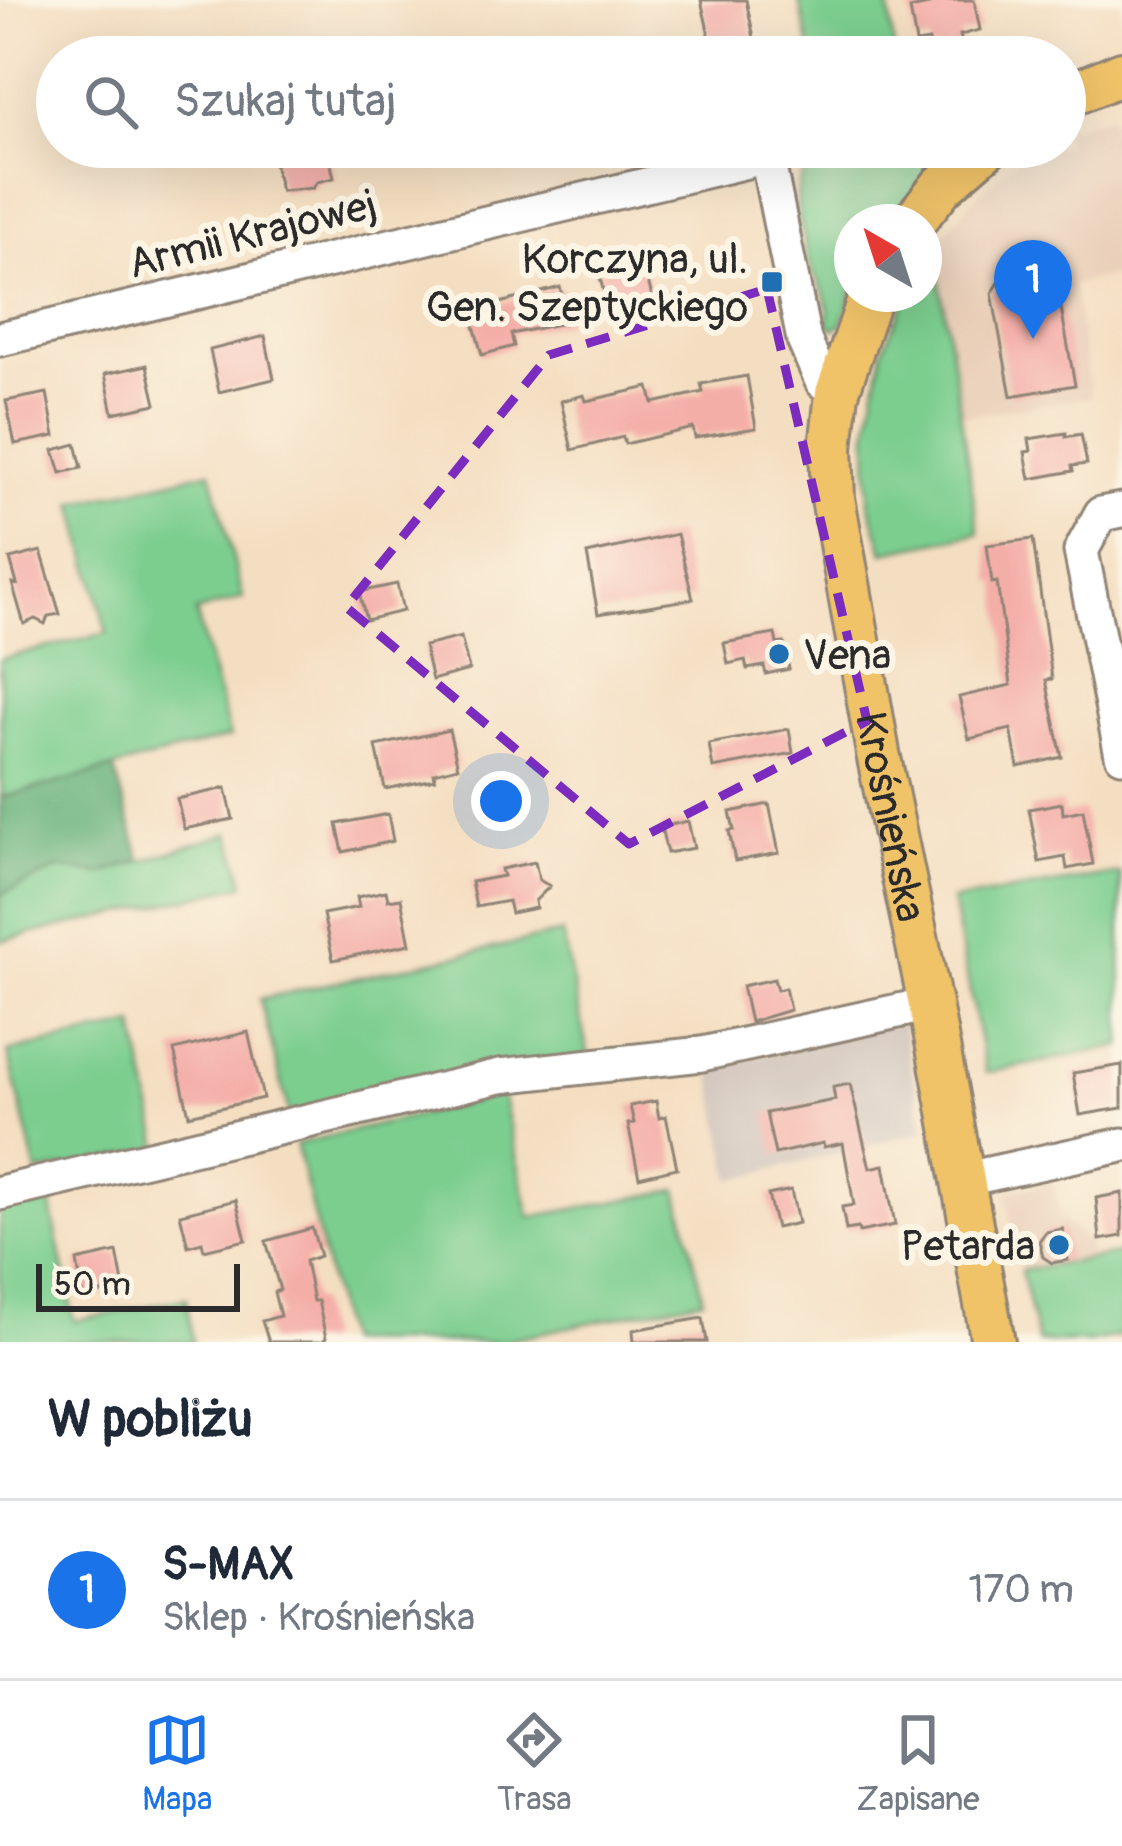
<!DOCTYPE html>
<html lang="pl">
<head>
<meta charset="utf-8">
<style>
  body { margin:0; font-family:Pangolin,sans-serif; background:#f2f2f3; color:#1f2937 }
  .compass { position:absolute; left:834px; top:204px; width:108px; height:108px; border-radius:50%; background:#fff; box-shadow:0 12px 48px #0002; rotate:321deg }
  .scale { position:absolute; left:36px; bottom:30px; width:204px; box-sizing:border-box; padding-left:12px; border:6px solid #2b2b2b; border-top:0; font-size:33px; line-height:42px; white-space:nowrap; color:#2b2b2b; -webkit-text-stroke:9px #fcf5e5; paint-order:stroke }
  .you { position:absolute; left:501px; top:801px; width:42px; height:42px; margin:-30px; border:9px solid #fff; border-radius:50%; background:#1a73e8; box-shadow:0 0 0 18px #1a73e833 }
  .badge { display:grid; place-items:center; width:78px; height:78px; border-radius:50%; background:#1a73e8; color:#fff; font-size:39px; font-weight:700 }
  .pin { position:absolute; translate:-50% -99px; filter:drop-shadow(0 3px 6px #0008) }
  .pin::after { content:''; position:absolute; top:63px; width:42px; height:36px; background:inherit; clip-path:polygon(0 0,100% 0,50% 100%) }
  .list { margin:0; padding:0; list-style:none }
  h2 { display:flex; justify-content:space-between; align-items:center; height:156px; margin:0; padding:0 48px; font-size:51px }
  h2 small { font-size:39px; font-weight:400; color:#747a83 }
  .list li { display:grid; grid-template-columns:78px 1fr auto; gap:36px; align-items:center; box-sizing:border-box; height:180px; padding:0 48px; border-top:3px solid #e0e1e3 }
  .list b { display:block; font-size:45px; white-space:nowrap }
  .list p { margin:0; font-size:39px; white-space:nowrap; color:#747a83 }
  .list em { font-size:39px; font-style:normal; color:#747a83 }
  .icon { flex:none; width:66px; height:66px; fill:none; stroke:currentColor; stroke-width:2; stroke-linecap:round; stroke-linejoin:round }
  .map { position:relative; flex:none; width:1122px; height:1342px; overflow:hidden }
  .search { position:absolute; background:#fff; box-shadow:0 12px 48px #0002; left:36px; right:36px; top:36px; height:132px; display:flex; align-items:center; gap:30px; box-sizing:border-box; padding:0 42px; border-radius:66px; color:#747a83; font-size:45px }
  .sheet { height:336px; background:#fff }
  nav { display:flex; justify-content:space-around; align-items:center; box-sizing:border-box; height:168px; border-top:3px solid #e0e1e3; background:#fff; font-size:33px; color:#747a83 }
  nav a { display:grid; justify-items:center; gap:6px }
  nav .on { color:#1a73e8 }
  .map>svg:first-child { display:block }
</style>
</head>
<body>
<div class="map">
<svg width="1122" height="1342" viewBox="0 0 1122 1342">
  <rect width="100%" height="100%" fill="#fcf5e5"/>
  <filter id="ink" filterUnits="userSpaceOnUse"><feTurbulence type="fractalNoise" baseFrequency=".00833" numOctaves="2"/><feDisplacementMap in="SourceGraphic" scale="24" xChannelSelector="R" yChannelSelector="G"/><feConvolveMatrix kernelMatrix="1 2 1 2 8 2 1 2 1" color-interpolation-filters="sRGB"/></filter>
  <filter id="wash" filterUnits="userSpaceOnUse"><feTurbulence type="fractalNoise" baseFrequency=".004" numOctaves="4" result="noise"/><feDisplacementMap in="SourceGraphic" scale="48" xChannelSelector="R" yChannelSelector="G"/><feGaussianBlur stdDeviation="2.7" result="paint"/><feColorMatrix in="noise" values="0 0 0 0 0 0 0 0 0 0 0 0 0 0 0 0 0 1.4 0 .05"/><feComposite in="paint" operator="in"/></filter>
  <g filter="url(#wash)">
    <rect width="100%" height="100%" fill="#f4dec1"/>
    <!-- built -->
    <path fill="#e9ceb7" d="M 1111,115 L 1122,177 L 1122,275 L 1073,284 L 1091,397 L 961,416 L 934,246 L 976,196 L 1014,162 L 1038,147 L 1065,147 L 1065,129 Z
      M 1054,1182 L 1061,1217 L 1088,1242 L 1091,1258 L 1021,1271 L 1006,1192 Z"/>
    <!-- industrial -->
    <path fill="#cec1ba" d="M 902,1023 L 924,1131 L 732,1180 L 710,1067 Z"/>
    <!-- green -->
    <path fill="#7cce8f" stroke="#547c5d" stroke-width="3" d="M 799,0 L 888,0 L 895,57 L 812,57 Z
      M 875,147 L 965,147 L 897,222 L 852,222 L 852,294 L 842,324 L 834,329 L 828,324 C 831,302 823,290 813,272 C 806,259 805,240 801,226 C 785,158 822,160 875,147 Z
      M 934,245 L 979,533 L 884,552 L 869,503 L 868,432 L 883,349 L 908,294 L 924,294 L 924,263 Z
      M 211,471 L 243,598 L 196,612 L 230,737 L 2,798 L 0,659 L 107,633 L 74,503 Z
      M 230,833 L 245,885 L 0,941 L 0,895 L 60,868 L 101,874 Z
      M 1120,873 L 1122,1046 L 986,1073 L 952,901 Z
      M 562,933 L 589,1058 L 290,1117 L 260,999 Z
      M 135,1025 L 160,1148 L 37,1173 L 8,1052 Z
      M 502,1095 L 530,1217 L 678,1190 L 703,1299 L 496,1342 L 344,1342 L 296,1144 Z
      M 49,1196 L 74,1321 L 186,1298 L 193,1342 L 0,1342 L 0,1207 Z
      M 1122,1253 L 1122,1336 L 1090,1342 L 1038,1342 L 1021,1271 Z"/>
    <!-- forest -->
    <path fill="#65b17a" stroke="#486e52" stroke-width="3" d="M 114,768 L 141,860 L 101,874 L 60,868 L 0,895 L 0,798 Z"/>
    <g id="blocks">
      <!-- building -->
      <path fill="#f4aea8" d="M 701,0 L 746,0 L 758,57 L 714,57 Z
        M 927,0 L 974,0 L 980,30 L 960,35 L 962,44 L 931,51 L 929,41 L 916,43 L 910,9 L 928,5 Z
        M 291,147 L 327,147 L 334,178 L 317,182 L 313,188 L 281,191 L 272,155 L 291,151 Z
        M 642,259 L 653,300 L 609,311 L 598,271 Z
        M 1053,264 L 1075,385 L 1011,396 L 992,293 L 1006,272 Z
        M 560,287 L 568,322 L 511,334 L 514,346 L 482,355 L 470,311 Z
        M 265,336 L 274,379 L 219,392 L 210,350 Z
        M 147,365 L 156,404 L 113,413 L 105,374 Z
        M 747,376 L 756,428 L 695,438 L 693,428 L 625,444 L 623,437 L 572,450 L 561,401 L 584,395 L 586,401 L 649,387 L 653,403 L 703,392 L 701,384 Z
        M 47,393 L 55,436 L 15,444 L 6,401 Z
        M 1066,433 L 1066,437 L 1081,434 L 1087,464 L 1072,466 L 1073,471 L 1030,479 L 1025,452 L 1031,451 L 1029,439 Z
        M 76,444 L 82,468 L 61,473 L 54,450 Z
        M 677,534 L 693,599 L 598,614 L 587,554 Z
        M 1033,539 L 1052,679 L 1046,680 L 1062,757 L 1018,767 L 1011,729 L 969,739 L 959,697 L 1011,685 L 997,582 L 992,583 L 987,545 Z
        M 41,551 L 60,614 L 48,616 L 45,624 L 35,619 L 24,624 L 12,583 L 17,584 L 10,559 Z
        M 397,584 L 403,611 L 366,620 L 359,592 Z
        M 775,634 L 777,644 L 784,643 L 789,669 L 766,674 L 764,666 L 747,669 L 745,660 L 728,664 L 724,643 Z
        M 461,637 L 469,670 L 432,680 L 424,646 Z
        M 789,729 L 793,753 L 713,768 L 709,744 Z
        M 449,730 L 458,767 L 434,773 L 435,779 L 385,789 L 376,746 Z
        M 226,788 L 233,819 L 184,829 L 177,799 Z
        M 1062,803 L 1063,814 L 1083,810 L 1093,864 L 1067,869 L 1065,857 L 1039,862 L 1029,809 Z
        M 769,804 L 779,853 L 735,861 L 729,831 L 734,830 L 730,812 Z
        M 388,814 L 393,841 L 343,852 L 337,824 Z
        M 688,821 L 694,848 L 667,853 L 661,827 Z
        M 535,862 L 539,880 L 550,886 L 535,901 L 536,908 L 511,913 L 508,901 L 476,907 L 471,882 L 503,876 L 501,869 Z
        M 386,891 L 388,900 L 401,898 L 410,944 L 333,960 L 323,914 L 359,907 L 357,897 Z
        M 774,979 L 777,990 L 785,988 L 790,1010 L 750,1022 L 742,986 Z
        M 248,1032 L 263,1098 L 189,1115 L 174,1050 Z
        M 1122,1065 L 1122,1108 L 1080,1115 L 1073,1073 Z
        M 850,1084 L 870,1168 L 884,1165 L 895,1225 L 859,1232 L 858,1228 L 846,1230 L 842,1207 L 854,1205 L 843,1143 L 824,1147 L 823,1143 L 775,1154 L 766,1113 L 835,1100 L 833,1087 Z
        M 656,1101 L 659,1118 L 666,1116 L 677,1168 L 639,1177 L 628,1124 L 634,1123 L 630,1106 Z
        M 791,1190 L 798,1223 L 776,1228 L 768,1195 Z
        M 1122,1193 L 1122,1236 L 1100,1240 L 1096,1198 Z
        M 236,1200 L 246,1240 L 204,1250 L 202,1242 L 188,1246 L 180,1214 Z
        M 312,1228 L 320,1256 L 305,1261 L 313,1301 L 318,1301 L 326,1338 L 322,1342 L 269,1342 L 262,1321 L 280,1316 L 274,1292 L 280,1290 L 266,1241 Z
        M 1063,1229 L 1068,1260 L 1052,1263 L 1043,1257 L 1039,1241 L 1046,1232 Z
        M 117,1252 L 124,1288 L 83,1297 L 77,1261 Z
        M 703,1318 L 707,1342 L 634,1342 L 633,1330 Z"/>
    </g>
  </g>
  <g filter="url(#ink)">
    <use href="#blocks" fill-opacity="0" stroke="#908476" stroke-width="3"/>
    <g fill="none" stroke-linecap="round" stroke-linejoin="round">
      <defs>
        <path id="minor" d="M 767,157 L 804,340 L 822,381 L 837,393
          M 0,339 L 805,147
          M 1122,510 L 1101,514 L 1081,551 L 1122,755
          M 961,1180 L 1122,1145
          M 0,1193 L 500,1076 L 702,1054 L 930,1004"/>
        <g id="major">
          <path d="M 1065,97 L 1122,73"/>
          <path d="M 913,222 L 942,186 L 987,147"/>
          <path id="s1" d="M 871,294 L 837,393 L 831,448 L 833,498 L 878,753 L 930,1004 L 993,1342"/>
        </g>
      </defs>
      <!-- minor casing -->
      <use href="#minor" stroke="#908476" stroke-width="39"/>
      <!-- major casing -->
      <use href="#major" stroke="#908476" stroke-width="48"/>
      <!-- minor -->
      <use href="#minor" stroke="#fff" stroke-width="33"/>
      <!-- major -->
      <use href="#major" stroke="#f0c369" stroke-width="42"/>
    </g>
  </g>
  <!-- marked area -->
  <path fill="none" stroke="#7b2cbf" stroke-width="9" stroke-dasharray="24 15" stroke-linejoin="round" d="M 767,289 L 867,721 L 629,844 L 346,607 L 549,355 Z"/>
  <!-- markers -->
  <g fill="#1f6fb2" stroke="#fcf5e5" stroke-width="4.5">
    <rect x="760" y="270" width="24" height="24" rx="6"/>
    <circle cx="779" cy="654" r="12"/>
    <circle cx="1059" cy="1245" r="12"/>
  </g>
  <g text-anchor="middle" stroke-width="12" stroke-linejoin="round" paint-order="stroke">
    <!-- street labels -->
    <g font-size="42" fill="#2b2b2b" stroke="#fcf5e5">
      <text transform="translate(252 233) rotate(-14)" y="15">Armii Krajowej</text>
      <text dy="15" stroke="none"><textPath href="#s1" startOffset="534">Krośnieńska</textPath></text>
    </g>
    <!-- poi labels -->
    <g font-size="42" fill="#2b2b2b" stroke="#fcf5e5" text-anchor="end">
      <text x="748" y="273">Korczyna, ul.<tspan x="748" dy="48">Gen. Szeptyckiego</tspan></text>
      <text x="803" y="669" text-anchor="start">Vena</text>
      <text x="1035" y="1260">Petarda</text>
    </g>
  </g>
</svg>
<svg class="compass" viewBox="-18 -18 36 36"><path d="M0-13l5 13h-10z" fill="#e53935"/><path d="M0 13l5-13h-10z" fill="#747a83"/></svg>
<div class="scale">50 m</div>
<div class="you"></div>
<div class="pin badge" style="left:1033px;top:339px">1</div>
<div class="search"><svg class="icon" aria-label="search" viewBox="0 0 24 24"><circle cx="10" cy="10" r="6"/><path d="M15 15l6 6"/></svg>Szukaj tutaj</div>
</div>
<section class="sheet">
<h2>W pobliżu<small></small></h2>
<ul class="list">
<li><span class="badge">1</span><div><b>S-MAX</b><p>Sklep · Krośnieńska</p></div><em>170 m</em></li>
</ul>
</section>
<nav>
<a class="on"><svg class="icon" aria-label="map" viewBox="0 0 24 24"><path d="M3 6l6-2 6 2 6-2v14l-6 2-6-2-6 2zM9 4v14M15 6v14"/></svg>Mapa</a>
<a><svg class="icon" aria-label="directions" viewBox="0 0 24 24"><path d="M12 3l9 9-9 9-9-9zM9 14v-3h6M13 9l2 2-2 2"/></svg>Trasa</a>
<a><svg class="icon" aria-label="saved" viewBox="0 0 24 24"><path d="M7 4h10v16l-5-4-5 4z"/></svg>Zapisane</a>
</nav>
</body>
</html>
